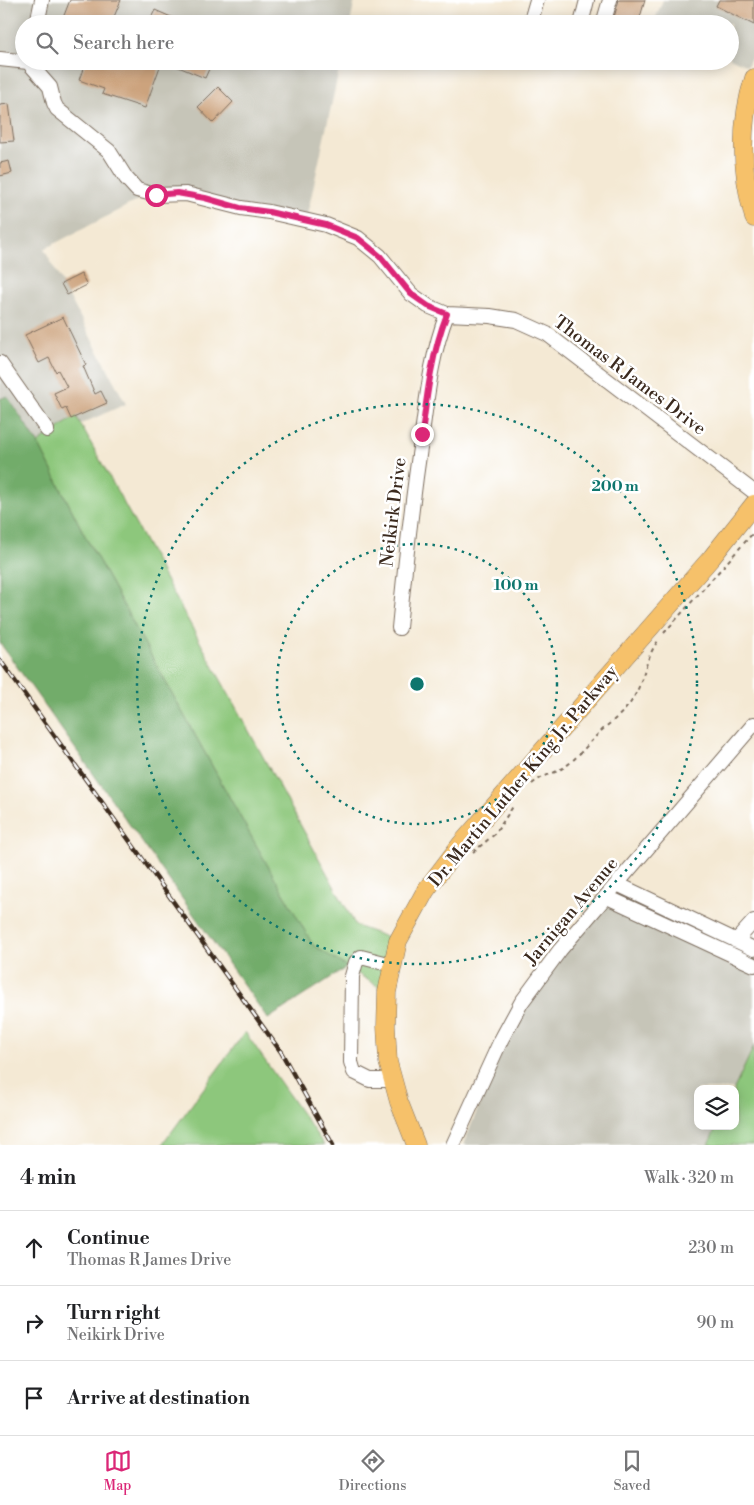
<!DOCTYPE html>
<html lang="en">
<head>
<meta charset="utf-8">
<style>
  body { margin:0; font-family:"Libre Bodoni",serif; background:#f2f2f2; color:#202124 }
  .controls { position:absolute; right:15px; bottom:15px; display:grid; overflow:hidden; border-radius:10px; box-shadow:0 2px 12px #0003 }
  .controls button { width:45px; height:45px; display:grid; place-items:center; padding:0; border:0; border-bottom:1px solid #e0e0e0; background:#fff; color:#202124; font:25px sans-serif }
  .stop { position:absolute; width:15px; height:15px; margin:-11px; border:4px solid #db2777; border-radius:50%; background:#fff }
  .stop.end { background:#db2777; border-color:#fff; box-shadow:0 1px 5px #0008 }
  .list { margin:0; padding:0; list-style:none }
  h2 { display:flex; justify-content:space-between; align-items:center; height:65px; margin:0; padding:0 20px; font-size:21px }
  h2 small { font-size:16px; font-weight:400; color:#757577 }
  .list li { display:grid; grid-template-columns:32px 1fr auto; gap:15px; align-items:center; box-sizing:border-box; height:75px; padding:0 20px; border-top:1px solid #e0e0e0 }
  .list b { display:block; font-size:19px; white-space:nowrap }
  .list p { margin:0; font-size:16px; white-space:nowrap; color:#757577 }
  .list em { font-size:16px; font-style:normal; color:#757577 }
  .icon { flex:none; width:28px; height:28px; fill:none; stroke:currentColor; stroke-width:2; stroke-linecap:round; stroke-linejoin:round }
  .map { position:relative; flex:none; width:754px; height:1145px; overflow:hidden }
  .search { position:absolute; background:#fff; box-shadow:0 2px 12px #0003; left:15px; right:15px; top:15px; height:55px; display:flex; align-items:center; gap:12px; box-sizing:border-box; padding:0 18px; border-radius:28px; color:#757577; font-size:19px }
  .sheet { height:290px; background:#fff }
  nav { display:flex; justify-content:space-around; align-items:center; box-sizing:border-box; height:70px; border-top:1px solid #e0e0e0; background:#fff; font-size:14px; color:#757577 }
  nav a { display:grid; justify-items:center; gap:2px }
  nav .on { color:#db2777 }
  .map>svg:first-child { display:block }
</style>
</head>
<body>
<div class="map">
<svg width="754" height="1145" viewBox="0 0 754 1145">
  <rect width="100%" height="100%" fill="#fff"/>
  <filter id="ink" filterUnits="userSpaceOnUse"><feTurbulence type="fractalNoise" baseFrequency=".02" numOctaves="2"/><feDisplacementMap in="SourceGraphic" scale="10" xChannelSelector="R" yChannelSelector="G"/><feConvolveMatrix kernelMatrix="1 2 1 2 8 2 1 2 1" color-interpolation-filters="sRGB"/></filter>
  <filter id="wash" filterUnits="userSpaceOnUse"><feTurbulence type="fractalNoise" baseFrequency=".0096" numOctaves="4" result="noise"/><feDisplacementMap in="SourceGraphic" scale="20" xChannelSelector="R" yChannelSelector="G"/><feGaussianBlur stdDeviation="1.12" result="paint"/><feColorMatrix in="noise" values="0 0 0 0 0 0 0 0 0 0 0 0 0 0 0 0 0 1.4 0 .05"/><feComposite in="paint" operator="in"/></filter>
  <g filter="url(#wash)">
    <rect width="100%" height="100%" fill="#f4e9d4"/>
    <!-- industrial -->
    <path fill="#c6c5b8" d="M 0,0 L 355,0 L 350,24 L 24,24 L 24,61 L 341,61 L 307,216 L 148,195 L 44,249 L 126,404 L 38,443 L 7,396 L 0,399 Z
      M 663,0 L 754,0 L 754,52 L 747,66 L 730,58 L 730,24 L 653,24 Z
      M 607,897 L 754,964 L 754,1046 L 734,1089 L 698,1089 L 698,1126 L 717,1126 L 708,1145 L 465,1145 L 464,1143 L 496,1063 L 530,997 Z"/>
    <!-- green -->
    <path fill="#8dc77b" stroke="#64784c" d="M 76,416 L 356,926 L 398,941 L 387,992 L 313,946 L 247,829 L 85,536 L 38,443 Z
      M 245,1032 L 324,1145 L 162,1145 Z
      M 754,1046 L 754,1145 L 708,1145 L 717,1126 L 735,1126 L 734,1089 Z"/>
    <!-- forest -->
    <path fill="#72ac6b" stroke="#566b44" d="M 7,396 L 38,443 L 85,536 L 247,829 L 313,945 L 347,967 L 268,1019 L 0,643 L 0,399 Z"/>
    <g id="blocks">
      <!-- building -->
      <path fill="#cca37d" d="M 70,0 L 121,0 L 111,24 L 77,24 L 63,18 Z
        M 619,0 L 645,0 L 638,24 L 612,24 Z
        M 719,0 L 754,0 L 754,25 L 716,6 Z
        M 155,10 L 187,24 L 165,24 L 151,18 Z
        M 86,61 L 162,61 L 145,108 L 102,94 L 104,89 L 79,80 Z
        M 164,61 L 189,61 L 209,69 L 205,78 Z
        M 218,87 L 233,102 L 213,123 L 198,107 Z
        M 9,104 L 14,141 L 0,142 L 0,105 Z
        M 9,161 L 12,173 L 0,176 L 0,163 Z
        M 81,274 L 87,285 L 67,295 L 61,284 Z
        M 63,317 L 86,365 L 83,366 L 95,394 L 101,391 L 107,403 L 71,419 L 66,408 L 62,410 L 54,393 L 67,387 L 58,370 L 56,372 L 49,358 L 39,363 L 25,335 Z"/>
    </g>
  </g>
  <g filter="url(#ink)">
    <use href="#blocks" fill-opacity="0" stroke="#7c6d5e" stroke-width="1"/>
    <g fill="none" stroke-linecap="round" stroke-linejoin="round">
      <defs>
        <path id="minor" d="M 37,24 L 42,0
          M 530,24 L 537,0
          M 581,24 L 587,0
          M 603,24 L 610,0
          M 0,59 L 28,62
          M 28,62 L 50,87 L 54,103 L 57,109 L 109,151 L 126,178 L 137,190 L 156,195 L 186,194 L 241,208 L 269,212 L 326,225 L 358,238 L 380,256 L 411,294 L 428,306 L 447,314 L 490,316 L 516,320 L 547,334 L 754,492
          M 0,363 L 47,430
          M 399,628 C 405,565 412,503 421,441 C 427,398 431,355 447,314
          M 617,884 L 754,949
          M 607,897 L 754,965
          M 736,941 L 754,921
          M 392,965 L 361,957 L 356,962 L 352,976 L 351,1062 L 354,1072 L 370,1080 L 393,1080
          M 453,1145 L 501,1040 L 521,1003 L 560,950 L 754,724"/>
        <path id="major" d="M 754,78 C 739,124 741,171 754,218
          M 416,1145 L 399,1102 L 388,1062 L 386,1026 L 387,992 L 398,941 L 426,890 L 461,844 L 712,557 L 754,504"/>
      </defs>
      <!-- minor casing -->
      <use href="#minor" stroke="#7c6d5e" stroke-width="16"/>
      <!-- major casing -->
      <use href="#major" stroke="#7c6d5e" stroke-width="19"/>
      <!-- path -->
      <path stroke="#7c6d5e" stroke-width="2" stroke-dasharray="4 4" stroke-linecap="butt" d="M 664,633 L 754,532
        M 532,784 C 542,775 555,774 566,766 C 578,757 588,744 599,733 C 608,724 619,717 627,707 C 644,688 643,661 658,641
        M 473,852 L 495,834 L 514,805"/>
      <!-- minor -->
      <use href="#minor" stroke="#fff" stroke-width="14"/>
      <!-- major -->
      <use href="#major" stroke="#f6c16b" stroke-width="18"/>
      <defs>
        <path id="rail" d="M 0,660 L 281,1052 L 333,1145"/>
      </defs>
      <!-- rail casing -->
      <use href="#rail" stroke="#3b2a1e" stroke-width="4.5"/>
      <!-- rail -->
      <use href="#rail" stroke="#fff" stroke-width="2.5" stroke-dasharray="8" stroke-linecap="butt"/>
    </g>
  </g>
  <g fill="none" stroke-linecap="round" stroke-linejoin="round" filter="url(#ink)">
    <!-- route -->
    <path stroke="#db2777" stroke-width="6" d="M 156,195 L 177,193 L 205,198 L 240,208 L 269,212 L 326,225 L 358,238 L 380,256 L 411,294 L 428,306 L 447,314 C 432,352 427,394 422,434"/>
  </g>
  <!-- distance rings -->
  <g fill="none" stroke="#0f766e" stroke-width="2.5" stroke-dasharray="2.5 5">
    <circle cx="417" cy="684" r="140"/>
    <circle cx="417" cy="684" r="280"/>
  </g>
  <g text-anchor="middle" stroke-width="5" stroke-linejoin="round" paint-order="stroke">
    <!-- street labels -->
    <g font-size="18" fill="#3b2a1e" stroke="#fff">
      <text transform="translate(630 375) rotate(37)" y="6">Thomas R James Drive</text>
      <text transform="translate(393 512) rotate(-83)" y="6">Neikirk Drive</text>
      <text transform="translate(523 776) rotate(-50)" y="6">Dr. Martin Luther King Jr. Parkway</text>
      <text transform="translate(571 911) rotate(-50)" y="6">Jarnigan Avenue</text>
    </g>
  </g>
  <circle cx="417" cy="684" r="8" fill="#0f766e" stroke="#fff" stroke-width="2.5"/>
  <g font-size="15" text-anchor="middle" font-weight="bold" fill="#0f766e" stroke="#fff" stroke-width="5" stroke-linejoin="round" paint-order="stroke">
    <text x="615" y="491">200 m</text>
    <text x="516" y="590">100 m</text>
  </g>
</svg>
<div class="controls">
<button><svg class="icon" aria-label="layers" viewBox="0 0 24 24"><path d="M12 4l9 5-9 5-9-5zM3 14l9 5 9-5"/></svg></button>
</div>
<div class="stop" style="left:156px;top:195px"></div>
<div class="stop end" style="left:422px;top:434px"></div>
<div class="search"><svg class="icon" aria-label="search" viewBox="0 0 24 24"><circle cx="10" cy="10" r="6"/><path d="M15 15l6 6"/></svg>Search here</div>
</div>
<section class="sheet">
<h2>4 min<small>Walk · 320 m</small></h2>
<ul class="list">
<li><svg class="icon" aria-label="ahead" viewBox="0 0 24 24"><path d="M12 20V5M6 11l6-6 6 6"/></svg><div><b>Continue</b><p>Thomas R James Drive</p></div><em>230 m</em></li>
<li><svg class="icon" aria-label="right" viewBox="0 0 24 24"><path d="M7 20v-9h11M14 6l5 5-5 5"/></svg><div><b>Turn right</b><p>Neikirk Drive</p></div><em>90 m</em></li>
<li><svg class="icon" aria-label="arrive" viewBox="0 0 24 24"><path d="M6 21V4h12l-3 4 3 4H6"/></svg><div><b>Arrive at destination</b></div></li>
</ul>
</section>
<nav>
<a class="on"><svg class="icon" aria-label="map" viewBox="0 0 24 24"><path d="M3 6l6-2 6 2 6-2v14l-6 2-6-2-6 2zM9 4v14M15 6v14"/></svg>Map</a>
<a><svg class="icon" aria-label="directions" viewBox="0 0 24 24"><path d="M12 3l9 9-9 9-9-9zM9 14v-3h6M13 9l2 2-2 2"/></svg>Directions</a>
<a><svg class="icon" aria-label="saved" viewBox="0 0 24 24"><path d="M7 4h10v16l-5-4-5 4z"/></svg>Saved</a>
</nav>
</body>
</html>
